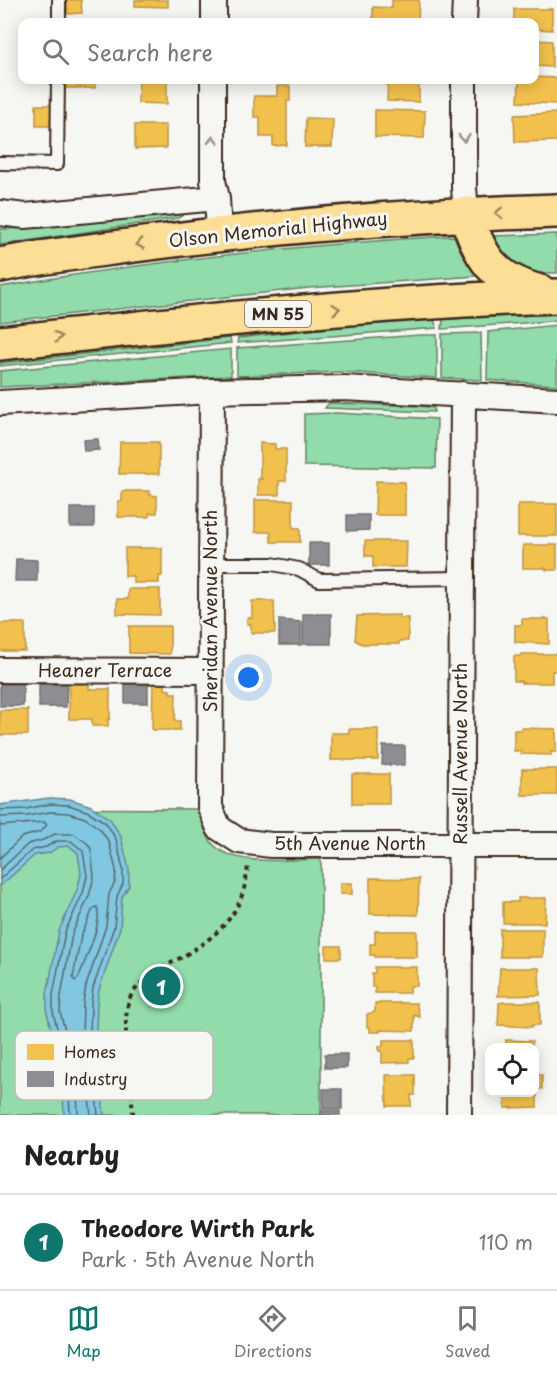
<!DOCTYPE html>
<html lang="en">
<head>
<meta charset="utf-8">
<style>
  body { margin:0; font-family:"Playpen Sans",sans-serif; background:#f2f2f2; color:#222 }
  .controls { position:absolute; right:18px; bottom:18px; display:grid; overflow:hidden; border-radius:12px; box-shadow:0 3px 15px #0003 }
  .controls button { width:54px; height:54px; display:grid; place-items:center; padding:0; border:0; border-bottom:2px solid #e0e0e0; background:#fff; color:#222; font:30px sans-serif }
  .you { position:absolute; left:249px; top:678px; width:21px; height:21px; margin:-15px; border:4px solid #fff; border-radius:50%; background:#1a73e8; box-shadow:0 0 0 9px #1a73e833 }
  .badge { display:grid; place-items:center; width:39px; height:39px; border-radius:50%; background:#0f766e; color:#fff; font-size:20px; font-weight:700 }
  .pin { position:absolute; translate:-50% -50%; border:3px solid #fff; box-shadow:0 2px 6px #0006 }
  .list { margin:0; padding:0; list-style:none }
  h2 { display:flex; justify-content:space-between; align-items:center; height:78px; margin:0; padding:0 24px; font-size:26px }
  h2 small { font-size:20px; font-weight:400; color:#767676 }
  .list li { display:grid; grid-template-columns:39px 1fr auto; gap:18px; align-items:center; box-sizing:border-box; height:96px; padding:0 24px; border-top:2px solid #e0e0e0 }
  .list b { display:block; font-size:22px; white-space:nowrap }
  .list p { margin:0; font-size:20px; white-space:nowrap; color:#767676 }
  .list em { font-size:20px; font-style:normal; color:#767676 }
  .icon { flex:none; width:33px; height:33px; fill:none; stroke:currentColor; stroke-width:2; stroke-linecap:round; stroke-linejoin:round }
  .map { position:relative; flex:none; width:557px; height:1115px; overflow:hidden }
  .search { position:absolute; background:#fff; box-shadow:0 3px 15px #0003; left:18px; right:18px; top:18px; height:66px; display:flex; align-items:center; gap:15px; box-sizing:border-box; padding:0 21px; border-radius:12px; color:#767676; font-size:22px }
  .sheet { height:174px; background:#fff }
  nav { display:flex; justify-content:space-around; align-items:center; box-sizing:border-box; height:84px; border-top:2px solid #e0e0e0; background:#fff; font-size:16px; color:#767676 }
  nav a { display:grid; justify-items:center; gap:3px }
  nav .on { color:#0f766e }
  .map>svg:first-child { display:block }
</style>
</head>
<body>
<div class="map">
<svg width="557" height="1115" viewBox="0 0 557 1115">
  <rect width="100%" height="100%" fill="#f6f6f2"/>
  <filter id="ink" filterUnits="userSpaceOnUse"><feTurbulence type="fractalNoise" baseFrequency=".0167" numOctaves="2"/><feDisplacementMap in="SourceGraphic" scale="12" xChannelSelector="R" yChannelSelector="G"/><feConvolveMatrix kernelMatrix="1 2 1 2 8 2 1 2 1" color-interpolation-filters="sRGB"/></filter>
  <g filter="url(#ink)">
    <!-- green -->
    <path fill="#92dbab" stroke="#668264" stroke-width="1.5" d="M 186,207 L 190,211 L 178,218 L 0,245 L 0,229 L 41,228 Z
      M 557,234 L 557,273 L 527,273 L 516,270 L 489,236 Z
      M 449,236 L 458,237 L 480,274 L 477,276 L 309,288 L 0,322 L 0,287 C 149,261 299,245 449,236 Z
      M 557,314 L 557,320 L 550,321 L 442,329 L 443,320 L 445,319 Z
      M 428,320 L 434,320 L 437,328 L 237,343 L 238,338 L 345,326 Z
      M 557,325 L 557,385 L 487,380 L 488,332 Z
      M 481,333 L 482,380 L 442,378 L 442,334 Z
      M 421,335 L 437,335 L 437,378 L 342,372 L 237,376 L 237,348 Z
      M 230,338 L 231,343 L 0,366 L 0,363 Z
      M 231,349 L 231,376 L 0,387 L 0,371 Z
      M 329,403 L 420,406 L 434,408 L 434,412 L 325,408 Z
      M 338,413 L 437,419 L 436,468 L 304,466 L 304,414 Z
      M 0,808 L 199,809 C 203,822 205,838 216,847 C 238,867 292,859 321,859 L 321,1115 L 0,1115 Z"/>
    <!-- water -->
    <path fill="#81c7e2" stroke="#658894" stroke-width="1.5" d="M 49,798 L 70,799 L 91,806 L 111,820 L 121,837 L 129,869 L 129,886 L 122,897 L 120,928 L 99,990 L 97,1004 L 96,1035 L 104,1115 L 64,1115 L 62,1072 L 47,1013 L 47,994 L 59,931 L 77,890 L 81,874 L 78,853 L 69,846 L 58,847 L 49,853 L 35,855 L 0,886 L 0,805 Z"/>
    <!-- homes -->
    <path fill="#f2c14e" stroke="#bb9440" stroke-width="1.5" d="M 67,0 L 81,0 L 82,13 L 68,14 Z
      M 135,0 L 168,0 L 168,7 L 135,6 Z
      M 392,0 L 419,0 L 418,22 L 373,22 L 373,7 L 392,8 Z
      M 514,9 L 552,9 L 552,30 L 534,29 L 534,22 L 514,22 Z
      M 288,19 L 288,22 L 256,22 L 256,20 Z
      M 534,40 L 552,41 L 552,67 L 534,66 Z
      M 534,77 L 557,78 L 557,104 L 518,102 L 519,80 L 534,80 Z
      M 66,80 L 95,80 L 95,88 L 66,88 Z
      M 139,80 L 167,80 L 167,104 L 138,103 Z
      M 388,80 L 419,80 L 419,102 L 387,101 Z
      M 277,86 L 290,86 L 290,101 L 287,101 L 287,145 L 273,146 L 273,137 L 260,137 L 260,117 L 254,117 L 254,96 L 277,96 Z
      M 36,105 L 52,105 L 52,126 L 36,126 Z
      M 375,110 L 425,111 L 424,138 L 375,137 Z
      M 557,113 L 557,141 L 515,142 L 514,115 Z
      M 306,118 L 333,119 L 332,147 L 305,147 Z
      M 135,125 L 166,125 L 166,148 L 135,149 Z
      M 120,442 L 159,442 L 159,474 L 119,474 Z
      M 260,443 L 275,444 L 275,449 L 286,449 L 286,481 L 279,481 L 279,495 L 258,495 L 258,479 L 262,479 L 260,476 Z
      M 376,481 L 405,482 L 405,515 L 375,515 Z
      M 122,491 L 150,491 L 150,495 L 157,496 L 157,513 L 149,513 L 149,517 L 118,517 L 118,501 L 122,501 Z
      M 255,500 L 293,500 L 293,528 L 300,528 L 300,542 L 271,542 L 271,532 L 255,532 Z
      M 518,504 L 557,504 L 557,536 L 518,536 Z
      M 365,541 L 407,541 L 406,567 L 373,567 L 373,556 L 365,556 Z
      M 523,545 L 557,545 L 557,570 L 546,570 L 546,568 L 523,568 Z
      M 125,548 L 162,548 L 162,576 L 159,576 L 159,583 L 133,583 L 133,576 L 125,576 Z
      M 128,589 L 160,589 L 160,615 L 117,614 L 117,599 L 128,599 Z
      M 252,601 L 274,601 L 275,633 L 251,633 L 251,624 L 247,624 L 247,618 L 252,618 Z
      M 400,615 L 400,618 L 408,618 L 408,641 L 399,641 L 399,644 L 362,644 L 355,640 L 357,616 Z
      M 522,619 L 549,619 L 549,644 L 515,642 L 515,625 L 522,625 Z
      M 0,623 L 25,623 L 25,651 L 0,651 Z
      M 129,626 L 170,626 L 170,654 L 129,653 Z
      M 521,654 L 557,654 L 557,671 L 552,671 L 552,683 L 521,683 L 521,681 L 514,681 L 514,656 L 521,656 Z
      M 69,684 L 89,684 L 89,689 L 110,689 L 110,719 L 108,719 L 108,726 L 92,726 L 92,719 L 69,719 Z
      M 153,684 L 165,684 L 165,689 L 170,690 L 170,693 L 176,693 L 175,721 L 180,721 L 180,730 L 152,730 Z
      M 0,710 L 28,710 L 28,735 L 0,735 Z
      M 521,728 L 556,729 L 556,752 L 551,752 L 551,755 L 521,754 L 521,751 L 514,751 L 514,730 L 521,730 Z
      M 349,729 L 378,729 L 378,760 L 331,760 L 331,733 L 349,733 Z
      M 522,769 L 557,769 L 557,795 L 522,795 Z
      M 352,774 L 389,774 L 389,804 L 352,804 Z
      M 370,878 L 419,879 L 418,915 L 370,914 Z
      M 340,883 L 352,883 L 352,894 L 340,894 Z
      M 518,898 L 546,898 L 545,923 L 503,923 L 503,902 L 518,902 Z
      M 500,929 L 543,929 L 543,957 L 500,957 Z
      M 375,931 L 417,931 L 417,957 L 375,957 L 375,955 L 370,955 L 370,944 L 375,944 Z
      M 326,946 L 341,946 L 341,958 L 326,958 Z
      M 375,967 L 417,967 L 417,986 L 410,986 L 410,993 L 375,993 L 375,987 L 372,987 L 372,973 L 375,973 Z
      M 500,968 L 539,968 L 540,995 L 498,996 Z
      M 505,1002 L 540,1002 L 540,1025 L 532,1025 L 532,1027 L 498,1025 L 499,1003 Z
      M 375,1003 L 416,1003 L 420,1017 L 414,1015 L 414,1031 L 380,1030 L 380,1032 L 370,1032 L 370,1027 L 367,1027 L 367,1014 L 375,1012 Z
      M 383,1040 L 414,1040 L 414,1058 L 409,1058 L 409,1062 L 382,1063 L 382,1051 L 379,1051 L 379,1046 L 383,1046 Z
      M 506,1040 L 532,1041 L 532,1048 L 506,1048 Z
      M 386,1075 L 415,1075 L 415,1095 L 411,1095 L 411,1106 L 387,1106 Z
      M 534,1075 L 542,1075 L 542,1089 L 537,1089 L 537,1107 L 505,1108 L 505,1092 L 534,1092 Z"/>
    <!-- industry -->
    <path fill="#8d8d92" stroke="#746f6f" stroke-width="1.5" d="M 98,439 L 99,450 L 84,451 L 83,440 Z
      M 70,508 L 94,508 L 94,527 L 70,527 Z
      M 347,515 L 369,515 L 369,530 L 347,531 Z
      M 309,543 L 329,543 L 329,565 L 309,565 Z
      M 16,559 L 37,560 L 37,581 L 15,581 Z
      M 303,614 L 331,614 L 331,644 L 303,644 Z
      M 279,620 L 301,622 L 301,645 L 279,645 Z
      M 125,683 L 148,683 L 148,703 L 125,703 Z
      M 0,684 L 23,684 L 23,706 L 0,706 Z
      M 39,684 L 67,684 L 66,707 L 39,707 Z
      M 383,746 L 405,746 L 405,765 L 382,765 Z
      M 325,1054 L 347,1054 L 347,1068 L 325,1068 Z
      M 323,1089 L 342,1089 L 342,1109 L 323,1109 Z
      M 321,1111 L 340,1111 L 340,1115 L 321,1115 Z"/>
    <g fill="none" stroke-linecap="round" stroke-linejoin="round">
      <!-- shore -->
      <path stroke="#57696c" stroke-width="1.5" d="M 0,810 L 26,809 L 50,804 L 69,805 L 89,812 L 106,823 L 116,839 L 123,869 L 123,884 L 117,896 L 114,927 L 93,988 L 91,1004 L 90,1036 L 98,1115
        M 0,817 L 27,816 L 50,812 L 68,813 L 85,818 L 100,829 L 109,842 L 116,870 L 115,882 L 109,894 L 106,926 L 86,986 L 83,1003 L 82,1037 L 91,1115
        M 0,826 L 44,822 L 47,825 L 40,832 L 22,837 L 0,858
        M 0,870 L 28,844 L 43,840 L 55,834 L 74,834 L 87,843 L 91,849 L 94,877 L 89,896 L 72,934 L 61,996 L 60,1012 L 76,1071 L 78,1115
        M 0,879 L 32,850 L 46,847 L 57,841 L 71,841 L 83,851 L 87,876 L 83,893 L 65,932 L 53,995 L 53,1012 L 68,1072 L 70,1115
        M 97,907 C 103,924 84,962 78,979 L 75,981 L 73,977 L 81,936 L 93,909 Z"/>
      <defs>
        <path id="lane" d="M 59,22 L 59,0
          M 0,163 L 57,164 L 58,80
          M 212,564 L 272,564 L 299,569 L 319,580 L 462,578"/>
        <path id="street" d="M 214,22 L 214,0
          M 464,22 L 465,0
          M 213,80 L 213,181 L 217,198 L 219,233
          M 464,80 L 464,187 L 466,214
          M 0,213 L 25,216 L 217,198
          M 212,391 L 210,807 L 219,828 L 239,841 L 271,845 L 557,845
          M 0,403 L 212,391 L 344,388 L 557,400
          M 0,670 L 210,671
          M 459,1115 L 463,394"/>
        <path id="primary" d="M 466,214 C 480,258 494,280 540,292
          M 0,265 C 45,256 90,251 135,245 C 275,226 416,215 557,211
          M 0,343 C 185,323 371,302 557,296"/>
      </defs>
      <!-- lane casing -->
      <use href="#lane" stroke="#3b2a1e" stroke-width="16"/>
      <!-- street casing -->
      <use href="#street" stroke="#3b2a1e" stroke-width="28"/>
      <!-- primary casing -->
      <use href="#primary" stroke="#3b2a1e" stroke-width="38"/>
      <!-- path -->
      <path stroke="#3b2a1e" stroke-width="4" stroke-dasharray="4.5 4.5" stroke-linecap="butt" d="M 133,1115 C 132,1089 119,1016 131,996 C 139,981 158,970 173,962 C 202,946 233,926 243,892 C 246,883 247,874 248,865"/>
      <!-- lane -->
      <use href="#lane" stroke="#f6f6f2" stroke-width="12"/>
      <!-- street -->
      <use href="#street" stroke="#f6f6f2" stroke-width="24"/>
      <!-- primary -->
      <use href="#primary" stroke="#fdde96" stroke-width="33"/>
    </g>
    <!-- one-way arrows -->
    <defs><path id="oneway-chevron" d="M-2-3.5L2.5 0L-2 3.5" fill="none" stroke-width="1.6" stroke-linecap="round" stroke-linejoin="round" transform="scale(1.5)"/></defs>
    <g stroke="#989088">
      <use href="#oneway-chevron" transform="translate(464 138) rotate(90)"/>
      <use href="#oneway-chevron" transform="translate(213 140) rotate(-90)"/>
    </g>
    <g stroke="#9c845a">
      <use href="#oneway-chevron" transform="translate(499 213) rotate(178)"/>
      <use href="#oneway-chevron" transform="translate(140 244) rotate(172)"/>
      <use href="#oneway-chevron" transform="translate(336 309) rotate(-5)"/>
      <use href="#oneway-chevron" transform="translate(58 337) rotate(-6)"/>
    </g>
  </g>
  <g text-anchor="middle" stroke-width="6" stroke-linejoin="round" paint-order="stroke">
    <!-- shield labels -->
    <rect fill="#f6f6f2" stroke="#73675e" stroke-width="1.5" x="245" y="301" width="66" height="26" rx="4.5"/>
    <g font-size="16" font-weight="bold" fill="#3b2a1e">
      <text x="278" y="320">MN 55</text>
    </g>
    <!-- street labels -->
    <g font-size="18" fill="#3b2a1e" stroke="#f6f6f2">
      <text transform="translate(278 230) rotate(-6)" y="6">Olson Memorial Highway</text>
      <text transform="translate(211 611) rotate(-90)" y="6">Sheridan Avenue North</text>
      <text x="105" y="677">Heaner Terrace</text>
      <text transform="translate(461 754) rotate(-90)" y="6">Russell Avenue North</text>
      <text x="350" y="850">5th Avenue North</text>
    </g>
  </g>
  <!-- legend -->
  <rect x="15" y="1031" width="198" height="69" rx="9" fill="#f6f6f2" stroke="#beb9b2" stroke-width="1.5"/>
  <rect x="27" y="1044" width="27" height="16" fill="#f2c14e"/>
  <rect x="27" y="1071" width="27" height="16" fill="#8d8d92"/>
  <g font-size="16" fill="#3b2a1e">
    <text x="64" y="1058">Homes</text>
    <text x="64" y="1085">Industry</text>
  </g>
</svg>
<div class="controls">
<button><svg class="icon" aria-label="locate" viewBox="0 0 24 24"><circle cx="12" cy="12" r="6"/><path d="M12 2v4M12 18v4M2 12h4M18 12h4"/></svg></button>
</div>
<div class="you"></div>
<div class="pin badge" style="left:161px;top:986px">1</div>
<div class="search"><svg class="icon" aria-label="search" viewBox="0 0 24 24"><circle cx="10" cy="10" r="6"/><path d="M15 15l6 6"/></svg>Search here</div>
</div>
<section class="sheet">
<h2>Nearby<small></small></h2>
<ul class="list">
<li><span class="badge">1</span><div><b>Theodore Wirth Park</b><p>Park · 5th Avenue North</p></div><em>110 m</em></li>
</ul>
</section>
<nav>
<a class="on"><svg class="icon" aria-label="map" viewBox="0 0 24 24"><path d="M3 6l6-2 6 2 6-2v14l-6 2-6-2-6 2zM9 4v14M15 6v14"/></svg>Map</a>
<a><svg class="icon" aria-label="directions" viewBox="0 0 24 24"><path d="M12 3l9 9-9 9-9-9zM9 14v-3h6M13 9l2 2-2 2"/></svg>Directions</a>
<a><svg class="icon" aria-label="saved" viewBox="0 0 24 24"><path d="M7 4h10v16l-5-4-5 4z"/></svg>Saved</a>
</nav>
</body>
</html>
